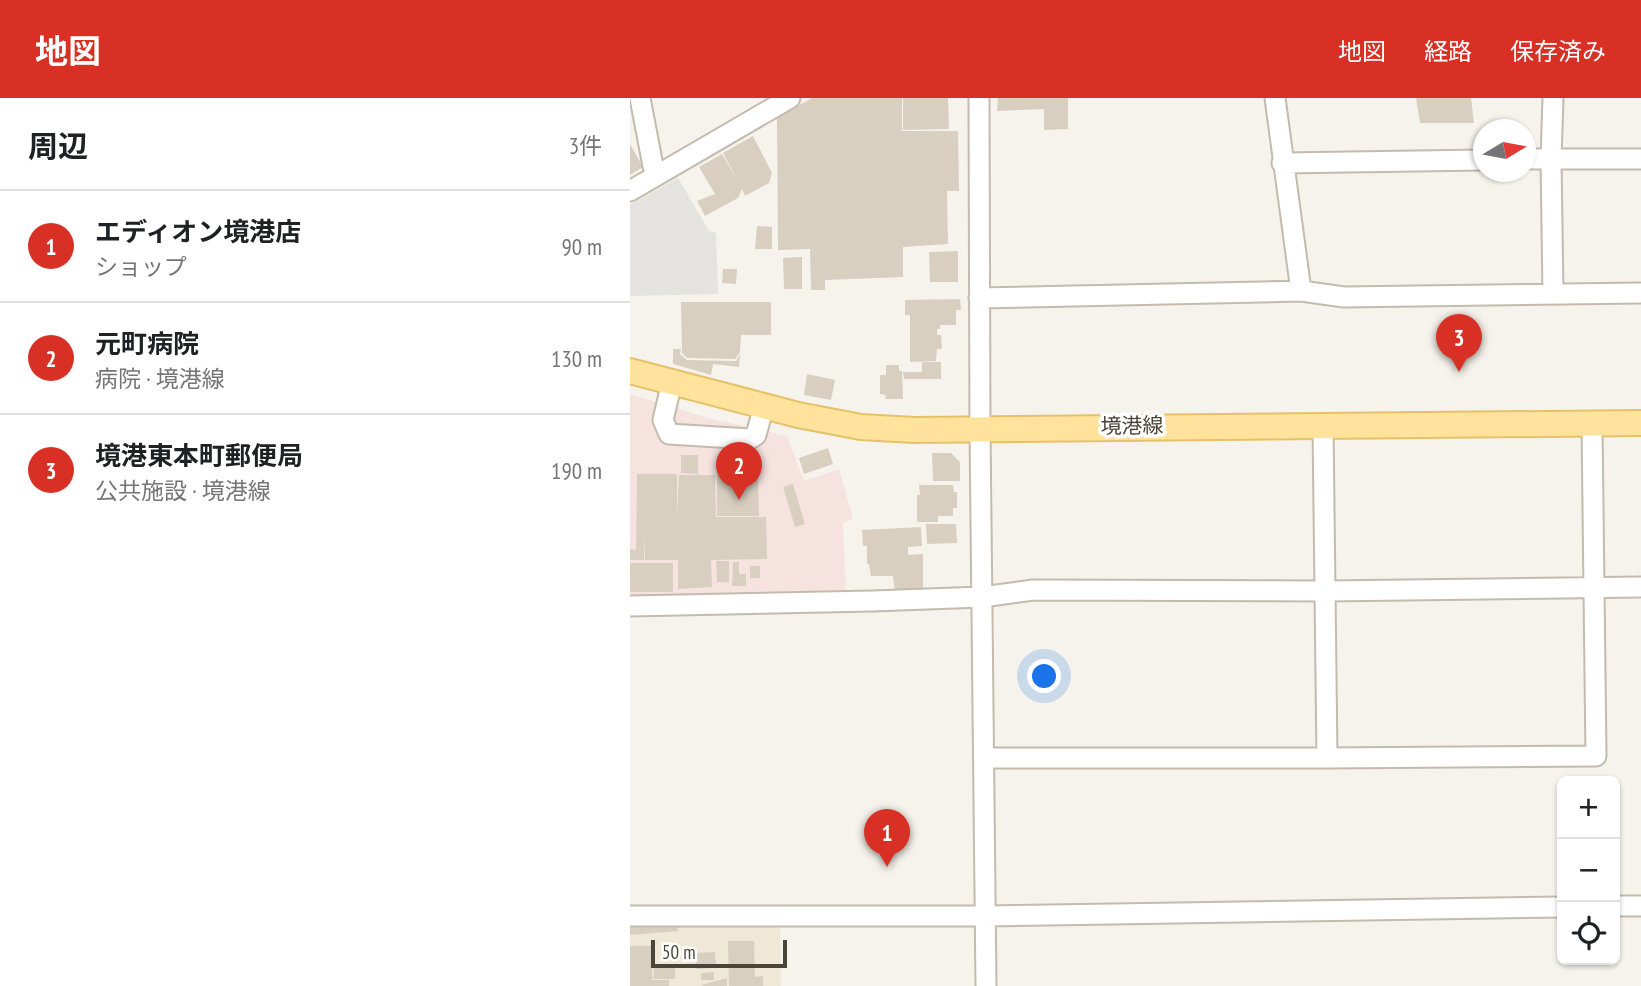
<!DOCTYPE html>
<html lang="ja">
<head>
<meta charset="utf-8">
<style>
  body { margin:0; font-family:"PT Sans Narrow","Noto Sans JP",sans-serif; background:#f6f6f6; color:#202124 }
  .controls { position:absolute; right:21px; bottom:21px; display:grid; overflow:hidden; border-radius:10px; box-shadow:0 2px 5px #0004 }
  .controls button { width:63px; height:63px; display:grid; place-items:center; padding:0; border:0; border-bottom:2px solid #e0e0e0; background:#fff; color:#202124; font:35px sans-serif }
  .compass { position:absolute; left:843px; top:21px; width:63px; height:63px; border-radius:50%; background:#fff; box-shadow:0 2px 5px #0004; rotate:80deg }
  .scale { position:absolute; left:21px; bottom:18px; width:136px; box-sizing:border-box; padding-left:7px; border:4px solid #4b4439; border-top:0; font-size:19px; line-height:24px; white-space:nowrap; color:#4b4439; -webkit-text-stroke:5px #fff; paint-order:stroke }
  .you { position:absolute; left:415px; top:579px; width:24px; height:24px; margin:-18px; border:5px solid #fff; border-radius:50%; background:#1a73e8; box-shadow:0 0 0 10px #1a73e833 }
  .badge { display:grid; place-items:center; width:46px; height:46px; border-radius:50%; background:#d93025; color:#fff; font-size:23px; font-weight:700 }
  .pin { position:absolute; translate:-50% -58px; filter:drop-shadow(0 2px 4px #0008) }
  .pin::after { content:''; position:absolute; top:37px; width:24px; height:21px; background:inherit; clip-path:polygon(0 0,100% 0,50% 100%) }
  .list { margin:0; padding:0; list-style:none }
  h2 { display:flex; justify-content:space-between; align-items:center; height:91px; margin:0; padding:0 28px; font-size:30px }
  h2 small { font-size:23px; font-weight:400; color:#757577 }
  .list li { display:grid; grid-template-columns:46px 1fr auto; gap:21px; align-items:center; box-sizing:border-box; height:112px; padding:0 28px; border-top:2px solid #e0e0e0 }
  .list b { display:block; font-size:26px; white-space:nowrap }
  .list p { margin:0; font-size:23px; white-space:nowrap; color:#757577 }
  .list em { font-size:23px; font-style:normal; color:#757577 }
  .icon { flex:none; width:38px; height:38px; fill:none; stroke:currentColor; stroke-width:2; stroke-linecap:round; stroke-linejoin:round }
  .map { position:relative; flex:none; width:1011px; height:888px; overflow:hidden }
  header { display:flex; align-items:center; gap:42px; box-sizing:border-box; height:98px; padding:0 35px; background:#d93025; color:#fff }
  header strong { font-size:33px }
  nav { display:flex; gap:38px; margin-inline-start:auto; font-size:24px }
  main { display:flex }
  aside { flex:1; background:#fff }
  .map>svg:first-child { display:block }
</style>
</head>
<body>
<header>
<strong>地図</strong>
<nav><a>地図</a><a>経路</a><a>保存済み</a></nav>
</header>
<main>
<aside>
<h2>周辺<small>3件</small></h2>
<ul class="list">
<li><span class="badge">1</span><div><b>エディオン境港店</b><p>ショップ</p></div><em>90 m</em></li>
<li><span class="badge">2</span><div><b>元町病院</b><p>病院 · 境港線</p></div><em>130 m</em></li>
<li><span class="badge">3</span><div><b>境港東本町郵便局</b><p>公共施設 · 境港線</p></div><em>190 m</em></li>
</ul>
</aside>
<div class="map">
<svg width="1011" height="888" viewBox="0 0 1011 888">
  <rect width="100%" height="100%" fill="#f6f3ec"/>
  <!-- education -->
  <path fill="#efe8d6" d="M 0,821 L 150,827 L 151,888 L 0,888 Z"/>
  <!-- medical -->
  <path fill="#f6e3e0" d="M 0,296 L 78,320 L 157,338 L 174,383 L 209,371 L 223,421 L 213,425 L 216,500 L 0,502 Z"/>
  <!-- parking -->
  <path fill="#e5e3e0" d="M 48,80 L 79,133 L 86,135 L 88,196 L 0,198 L 0,107 Z"/>
  <!-- building -->
  <path fill="#d8cfc1" d="M 182,0 L 272,0 L 272,33 L 328,33 L 329,93 L 317,93 L 318,146 L 273,149 L 273,179 L 195,182 L 195,192 L 181,192 L 180,151 L 148,152 L 147,20 Z
    M 273,0 L 318,0 L 319,31 L 273,32 Z
    M 368,0 L 438,0 L 438,31 L 414,32 L 414,11 L 367,13 Z
    M 786,0 L 841,0 L 844,25 L 790,25 Z
    M 123,38 L 142,75 L 139,85 L 115,98 L 112,91 L 108,100 L 75,118 L 67,103 L 85,96 L 69,69 L 92,56 L 108,84 L 93,55 Z
    M 0,46 L 13,69 L 0,77 Z
    M 127,128 L 142,129 L 142,151 L 125,151 Z
    M 328,153 L 328,184 L 300,184 L 299,154 Z
    M 172,159 L 172,191 L 154,191 L 153,160 Z
    M 93,171 L 107,171 L 106,186 L 92,185 Z
    M 330,201 L 331,212 L 326,212 L 326,227 L 310,227 L 310,231 L 307,231 L 307,237 L 311,237 L 312,251 L 307,251 L 306,263 L 280,264 L 280,217 L 275,217 L 275,202 Z
    M 51,204 L 141,204 L 141,237 L 111,237 L 110,254 L 105,261 L 57,260 L 52,255 Z
    M 43,251 L 51,251 L 50,256 L 57,262 L 106,263 L 110,256 L 109,269 L 83,266 L 81,277 L 43,266 Z
    M 292,264 L 311,264 L 311,281 L 274,281 L 273,274 L 292,274 Z
    M 256,267 L 269,267 L 269,273 L 272,273 L 273,301 L 255,301 L 256,297 L 250,296 L 250,277 L 256,277 Z
    M 177,276 L 205,282 L 201,302 L 174,297 Z
    M 198,350 L 203,366 L 174,376 L 169,360 Z
    M 302,355 L 321,355 L 330,364 L 330,383 L 303,383 Z
    M 51,357 L 68,357 L 68,376 L 51,375 Z
    M 7,376 L 47,376 L 47,419 L 49,377 L 85,377 L 86,419 L 136,419 L 137,461 L 81,462 L 82,489 L 48,491 L 48,462 L 15,462 L 15,434 L 14,462 L 0,462 L 0,451 L 6,452 Z
    M 87,377 L 128,378 L 129,418 L 87,418 Z
    M 163,386 L 175,426 L 165,429 L 153,389 Z
    M 289,387 L 323,387 L 324,394 L 327,394 L 327,410 L 323,410 L 323,418 L 308,418 L 308,424 L 287,424 L 287,397 L 290,397 Z
    M 296,426 L 326,426 L 327,445 L 297,446 Z
    M 291,429 L 292,448 L 278,449 L 278,457 L 293,456 L 293,493 L 265,494 L 263,478 L 241,478 L 239,466 L 237,466 L 237,448 L 233,448 L 232,432 Z
    M 86,463 L 99,463 L 99,484 L 87,484 Z
    M 103,464 L 109,464 L 109,476 L 116,476 L 116,488 L 102,488 Z
    M 0,465 L 43,465 L 43,494 L 0,494 Z
    M 120,468 L 130,468 L 130,480 L 120,480 Z
    M 47,824 L 48,833 L 0,837 L 0,825 Z
    M 98,843 L 124,843 L 125,879 L 133,878 L 133,888 L 99,888 Z
    M 0,848 L 22,848 L 22,882 L 39,882 L 39,888 L 0,888 Z
    M 85,854 L 86,870 L 66,871 L 65,855 Z
    M 24,869 L 45,869 L 45,881 L 23,881 Z
    M 84,874 L 84,882 L 71,882 L 71,875 Z
    M 97,880 L 97,888 L 72,888 L 72,887 Z"/>
  <g fill="none" stroke-linecap="round" stroke-linejoin="round">
    <defs>
      <path id="minor" d="M 10,0 L 23,68 L 27,76
        M 349,0 L 350,330 L 356,888
        M 645,0 L 671,193
        M 895,61 L 1011,61
        M 652,65 L 853,62
        M 0,93 L 160,0
        M 923,195 L 921,61 L 923,0
        M 349,200 L 671,193 L 714,199 L 1011,195
        M 42,284 L 33,322 L 39,336 L 120,341 L 126,337 L 134,308
        M 0,508 L 242,503 L 352,499 L 403,492 L 696,493 L 1011,489
        M 354,660 L 697,660 L 693,326
        M 697,660 L 966,658 L 962,326
        M 985,808 L 1011,808
        M 0,818 L 355,818 L 932,809"/>
      <path id="major" d="M 0,273 L 168,317 L 231,329 L 284,332 L 1011,325"/>
    </defs>
    <!-- minor casing -->
    <use href="#minor" stroke="#c2bbae" stroke-width="23"/>
    <!-- major casing -->
    <use href="#major" stroke="#e6c16a" stroke-width="28"/>
    <!-- minor -->
    <use href="#minor" stroke="#fff" stroke-width="19"/>
    <!-- major -->
    <use href="#major" stroke="#ffe39c" stroke-width="24"/>
  </g>
  <g text-anchor="middle" stroke-width="7" stroke-linejoin="round" paint-order="stroke">
    <!-- street labels -->
    <g font-size="21" fill="#4b4439" stroke="#fff">
      <text transform="translate(502 328) rotate(-1)" y="7">境港線</text>
    </g>
  </g>
</svg>
<div class="controls">
<button>+</button>
<button>−</button>
<button><svg class="icon" aria-label="locate" viewBox="0 0 24 24"><circle cx="12" cy="12" r="6"/><path d="M12 2v4M12 18v4M2 12h4M18 12h4"/></svg></button>
</div>
<svg class="compass" viewBox="-18 -18 36 36"><path d="M0-13l5 13h-10z" fill="#e53935"/><path d="M0 13l5-13h-10z" fill="#757577"/></svg>
<div class="scale">50 m</div>
<div class="you"></div>
<div class="pin badge" style="left:257px;top:769px">1</div>
<div class="pin badge" style="left:109px;top:402px">2</div>
<div class="pin badge" style="left:829px;top:274px">3</div>
</div>
</main>
</body>
</html>
